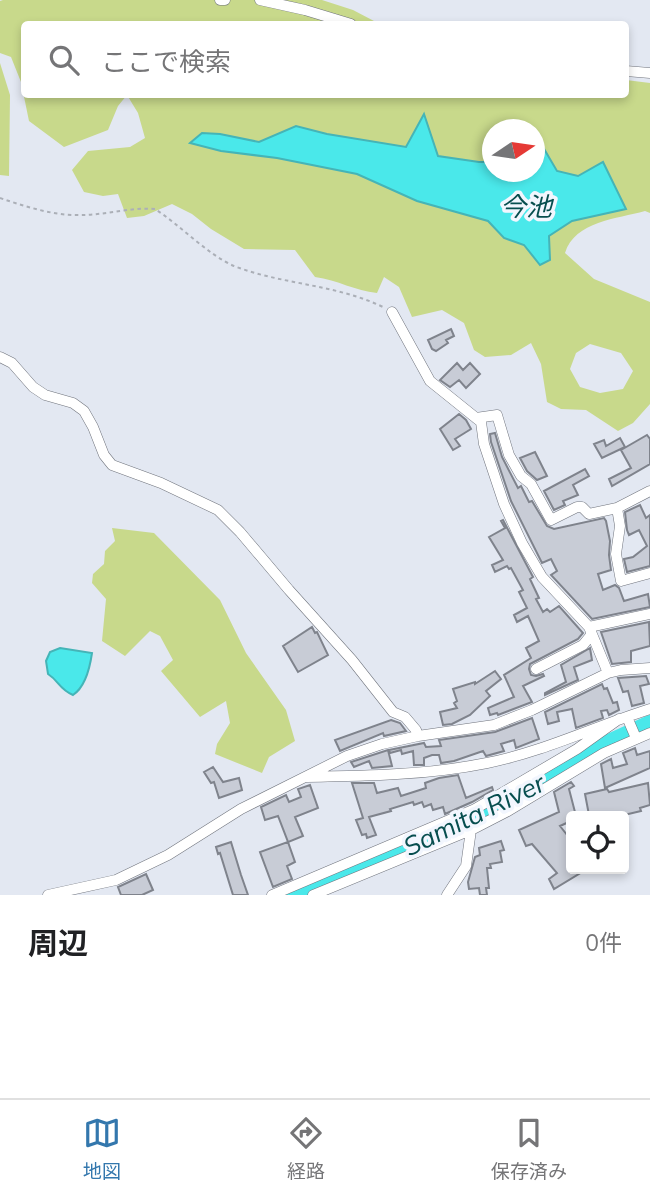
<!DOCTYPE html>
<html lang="ja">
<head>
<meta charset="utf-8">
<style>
  body { margin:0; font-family:Mulish,"Noto Sans JP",sans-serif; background:#f2f2f2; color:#202124 }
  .controls { position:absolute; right:21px; bottom:21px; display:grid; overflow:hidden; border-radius:7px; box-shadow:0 4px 10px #0003 }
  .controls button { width:63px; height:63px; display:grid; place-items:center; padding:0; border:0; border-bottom:2px solid #e0e0e0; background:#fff; color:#202124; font:35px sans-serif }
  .compass { position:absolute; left:482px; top:119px; width:63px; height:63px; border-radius:50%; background:#fff; box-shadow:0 4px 10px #0003; rotate:77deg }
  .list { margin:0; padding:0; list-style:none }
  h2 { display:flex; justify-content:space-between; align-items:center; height:91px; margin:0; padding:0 28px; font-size:30px }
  h2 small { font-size:23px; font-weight:400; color:#757577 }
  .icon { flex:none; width:38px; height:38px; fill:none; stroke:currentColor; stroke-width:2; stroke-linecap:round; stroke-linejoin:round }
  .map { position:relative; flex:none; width:650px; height:895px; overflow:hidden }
  .search { position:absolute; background:#fff; box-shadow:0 4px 10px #0003; left:21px; right:21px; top:21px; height:77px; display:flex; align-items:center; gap:18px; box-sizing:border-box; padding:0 24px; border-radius:7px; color:#757577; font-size:26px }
  .sheet { height:203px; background:#fff }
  nav { display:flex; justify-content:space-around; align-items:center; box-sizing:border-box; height:98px; border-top:2px solid #e0e0e0; background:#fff; font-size:19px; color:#757577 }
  nav a { display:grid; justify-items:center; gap:4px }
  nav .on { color:#3377ad }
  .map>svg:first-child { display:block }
</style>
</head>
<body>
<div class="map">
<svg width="650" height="895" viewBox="0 0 650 895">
  <rect width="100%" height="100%" fill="#e3e8f2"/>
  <!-- green -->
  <path fill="#c8d98b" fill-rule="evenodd" d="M 322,0 L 353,10 L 374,21 L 373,24 L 24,24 L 24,94 L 626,94 L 626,80 L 650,83 L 650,213 L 645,211 C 617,219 575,221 565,253 L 594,279 L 650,302 L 650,404 L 633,423 L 618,431 L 586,410 L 561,409 L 547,402 L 541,364 L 531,343 L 511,355 L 485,357 L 474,350 L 464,323 L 442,310 L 412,317 L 399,287 L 384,277 L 377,293 C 355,291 338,280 315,277 L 295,250 L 244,249 L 211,229 L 192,214 L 172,204 L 144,216 L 127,218 L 118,194 L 103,196 L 84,192 L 72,170 L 88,151 L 130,147 L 145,138 L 138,113 L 127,95 L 118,106 L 108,130 L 64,147 L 29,121 L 21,82 L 11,57 L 0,53 L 0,1 L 3,0 ZM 424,115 L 438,156 L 479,162 L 492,162 L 492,130 L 534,130 L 535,140 L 537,138 L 557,171 L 578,176 L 603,163 L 626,209 L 572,221 L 549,236 L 550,260 L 524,245 L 504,238 L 488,221 L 417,201 L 357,174 L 277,158 L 220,151 L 190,143 L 202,133 L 220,134 L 259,142 L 296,126 L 327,134 L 407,147 ZM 590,344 L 621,353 L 633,371 L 623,389 L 600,393 L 580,387 L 570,369 L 576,353 Z
    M 0,63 L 10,95 L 9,176 L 0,175 Z
    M 112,528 L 154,533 L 220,600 L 246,653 L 286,710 L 295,741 L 269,757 L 262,773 L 215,754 L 217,744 L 230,723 L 226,701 L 200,717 L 161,671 L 173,660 L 160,636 L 150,631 L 125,656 L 102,641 L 106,599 L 92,583 L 93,574 L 104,564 L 105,551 L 115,541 Z"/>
  <!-- water -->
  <path fill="#4ae8ea" stroke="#45b4b7" stroke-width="2" d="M 424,114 L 438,156 L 479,162 L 492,162 L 492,172 L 534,172 L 535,140 L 537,137 L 557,171 L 578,176 L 603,162 L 626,209 L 572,221 L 549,236 L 550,260 L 540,265 L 524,245 L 504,238 L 488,221 L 417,201 L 357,174 L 277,158 L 221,151 L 190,143 L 202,133 L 220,134 L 259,142 L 296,126 L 327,134 L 406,147 Z
    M 60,648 L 92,653 C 90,667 85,687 73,695 C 59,689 59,681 48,674 L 46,661 L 50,652 Z"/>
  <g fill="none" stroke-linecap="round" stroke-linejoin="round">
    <!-- river -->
    <path stroke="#4ae8ea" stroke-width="16" d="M 292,895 L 446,834 L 486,813 L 611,741 L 650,723"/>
  </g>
  <!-- building -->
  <path fill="#c8ccd6" stroke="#7f838c" stroke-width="2" d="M 451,329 L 454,336 L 446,340 L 448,343 L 436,351 L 432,349 L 428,340 Z
    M 457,363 L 463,370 L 470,363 L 480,374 L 466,388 L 459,380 L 450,387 L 440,380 Z
    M 459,414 L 466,420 L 471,429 L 455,439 L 460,446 L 453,450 L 440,429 Z
    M 495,433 L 502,457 L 518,488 L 521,486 L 529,502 L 532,501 L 547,526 L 554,529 L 604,518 L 606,521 L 610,541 L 609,555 L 611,570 L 598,574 L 603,590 L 615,585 L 619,588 L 624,601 L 648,594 L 650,607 L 592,619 L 551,575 L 557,571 L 551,559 L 542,563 L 511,501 L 491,442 L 490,434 Z
    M 647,435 L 650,439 L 650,464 L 612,486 L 609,479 L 631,468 L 621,450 Z
    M 620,438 L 625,447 L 602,458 L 594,444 L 604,440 L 606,446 Z
    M 535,452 L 547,476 L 537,480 L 527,471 L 520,458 Z
    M 585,469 L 589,476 L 573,485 L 578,495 L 563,501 L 565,505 L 554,510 L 544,491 Z
    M 640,505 L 646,518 L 650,515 L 650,566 L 627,572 L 624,559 L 633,557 L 647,546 L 639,530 L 629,535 L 627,530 L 625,512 Z
    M 503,520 L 533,577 L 530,579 L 539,598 L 536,599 L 543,612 L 547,609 L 550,612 L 559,606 L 583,633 L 578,639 L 530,664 L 529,669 L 531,675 L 536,676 L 543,674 L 544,676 L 523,686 L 532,702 L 498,715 L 497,713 L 490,715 L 488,708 L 514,697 L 504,675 L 531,658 L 526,648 L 539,641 L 528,616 L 517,622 L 514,615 L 527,608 L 519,592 L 523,590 L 511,568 L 509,569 L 507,566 L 495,572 L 492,565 L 503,560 L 489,537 L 505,528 L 501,521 Z
    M 649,622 L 650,646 L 631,651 L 631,662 L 612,664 L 601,632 Z
    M 312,627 L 315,633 L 317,632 L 328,655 L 298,672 L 283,646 Z
    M 590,648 L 592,660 L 574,667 L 578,680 L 545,695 L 545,693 L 566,682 L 561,665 Z
    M 495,671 L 501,679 L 486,691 L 490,696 L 470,715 L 452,724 L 443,725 L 440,712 L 457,708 L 454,703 L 457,701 L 453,689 L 475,682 L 475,684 Z
    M 646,676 L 649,684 L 640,686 L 644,703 L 632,706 L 628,691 L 623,692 L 618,678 Z
    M 602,684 L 604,689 L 607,688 L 613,703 L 617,702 L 619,710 L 609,715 L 607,710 L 601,711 L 603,718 L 576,728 L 572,709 L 557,712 L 559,721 L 548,724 L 545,712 Z
    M 532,718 L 539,739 L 516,748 L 514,740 L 501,744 L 504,751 L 486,756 L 483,751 L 454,761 L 441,763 L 439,755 L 432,755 L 424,758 L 424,765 L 414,765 L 413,751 L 402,754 L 401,750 L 390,753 L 389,750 L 424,743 L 426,747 L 441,746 L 439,740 L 495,732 Z
    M 391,720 L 400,723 L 406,731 L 384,736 L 383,733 L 340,751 L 335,740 Z
    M 635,748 L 637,755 L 650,751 L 650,768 L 605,788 L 601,764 L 611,759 L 613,768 L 627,764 L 623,753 Z
    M 388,750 L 392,766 L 372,768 L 369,761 L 354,767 L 351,762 Z
    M 213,767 L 223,782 L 239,778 L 242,790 L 219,798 L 214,782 L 211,783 L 204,772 Z
    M 458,775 L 466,798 L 492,787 L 493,790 L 472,802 L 445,814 L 443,807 L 433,810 L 431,804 L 424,807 L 422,802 L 414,805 L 413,802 L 390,809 L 391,811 L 369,817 L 376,835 L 367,838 L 366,834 L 362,835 L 356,820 L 363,818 L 352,783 L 374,783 L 377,793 L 398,788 L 401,796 L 426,788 L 425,783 L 439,778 Z
    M 571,782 L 574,786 L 569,789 L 576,816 L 571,816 L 571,821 L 560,826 L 571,840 L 571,869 L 587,869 L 554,889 L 549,879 L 557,873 L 532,844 L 526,846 L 519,830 L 559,812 L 554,792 Z
    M 648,783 L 650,805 L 640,808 L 641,811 L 620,816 L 597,816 L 596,813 L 589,815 L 585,794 L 607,789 L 609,792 Z
    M 310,785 L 318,808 L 295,817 L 303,836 L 288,842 L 295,862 L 287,866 L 292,879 L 273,887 L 260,852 L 288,842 L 278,816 L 265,820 L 261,807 L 286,795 L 289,802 L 301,797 L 298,789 Z
    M 501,841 L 504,850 L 500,851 L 502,862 L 490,864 L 491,868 L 487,868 L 489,888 L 486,888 L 487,895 L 480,895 L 479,888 L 469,889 L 468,882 L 475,857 L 480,855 L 479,848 Z
    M 231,842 L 241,875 L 248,895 L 233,895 L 220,853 L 218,854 L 216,847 Z
    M 146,874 L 153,890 L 142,895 L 121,895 L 118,887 Z"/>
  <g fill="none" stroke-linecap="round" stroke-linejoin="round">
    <defs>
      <path id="street" d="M 220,0 L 225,0
        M 260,0 L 305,10 L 351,24
        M 626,71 L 650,73
        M 392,312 L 430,381 L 481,422 L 484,444 L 504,504 L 522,543 L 542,577 L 589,627 L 608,673
        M 0,357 L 12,363 L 33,387 L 45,395 L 73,403 L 84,411 L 93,427 L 104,455 L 112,465 L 161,483 L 218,510 L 240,532 L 289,590 L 352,660 L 393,712 L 405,717 L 416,730 L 418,736
        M 476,418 L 497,415 L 509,455 L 521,476 L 531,484 L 551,520 L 577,507 L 582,507 L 589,514 L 617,508 L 650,491
        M 617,508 L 620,526 L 616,554 L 621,581 L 650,573
        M 589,627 L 650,614
        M 536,669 L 583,645 L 592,634
        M 627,717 L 636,738
        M 306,777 C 366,776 428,775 487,763 C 543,752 596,726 650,709
        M 48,895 L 116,880 L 168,855 L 241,809 L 347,756 L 382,744 L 418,736 L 494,725 L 532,710 L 608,673 L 621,670 L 650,668
        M 272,895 L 475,809 L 577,749 L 619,719
        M 313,895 L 471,830
        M 447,895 L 466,866 L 471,830 L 508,811 L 604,753 L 650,733"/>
    </defs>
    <!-- street casing -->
    <use href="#street" stroke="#70747d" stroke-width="11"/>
    <!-- path -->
    <path stroke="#abafb7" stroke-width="2" stroke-dasharray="3.5 3.5" stroke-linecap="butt" d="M 0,198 C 24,206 51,215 76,215 C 103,216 128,207 155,209 C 180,225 208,255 234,266 C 283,285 337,284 385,308"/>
    <!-- street -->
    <use href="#street" stroke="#fff" stroke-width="10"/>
  </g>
  <g text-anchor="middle" stroke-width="7" stroke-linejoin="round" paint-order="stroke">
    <!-- water labels -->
    <g font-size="26" font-style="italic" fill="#074e4f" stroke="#f2f6fe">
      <text x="526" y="216">今池</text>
      <text transform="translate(474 815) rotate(-26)" y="9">Samita River</text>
    </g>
  </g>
</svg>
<div class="controls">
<button><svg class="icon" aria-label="locate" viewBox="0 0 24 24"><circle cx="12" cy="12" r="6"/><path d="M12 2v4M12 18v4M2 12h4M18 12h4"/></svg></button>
</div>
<svg class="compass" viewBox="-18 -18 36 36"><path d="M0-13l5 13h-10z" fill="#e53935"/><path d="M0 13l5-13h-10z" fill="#757577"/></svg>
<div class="search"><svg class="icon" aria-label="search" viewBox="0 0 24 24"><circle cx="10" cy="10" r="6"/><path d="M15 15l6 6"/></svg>ここで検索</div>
</div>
<section class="sheet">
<h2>周辺<small>0件</small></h2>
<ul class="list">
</ul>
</section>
<nav>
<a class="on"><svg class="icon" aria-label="map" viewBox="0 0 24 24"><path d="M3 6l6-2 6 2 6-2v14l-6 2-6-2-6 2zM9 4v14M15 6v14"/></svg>地図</a>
<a><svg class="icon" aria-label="directions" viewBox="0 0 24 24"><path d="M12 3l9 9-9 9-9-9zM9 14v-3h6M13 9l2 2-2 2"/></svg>経路</a>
<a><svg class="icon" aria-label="saved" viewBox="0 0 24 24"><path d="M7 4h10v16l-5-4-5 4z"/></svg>保存済み</a>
</nav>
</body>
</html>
